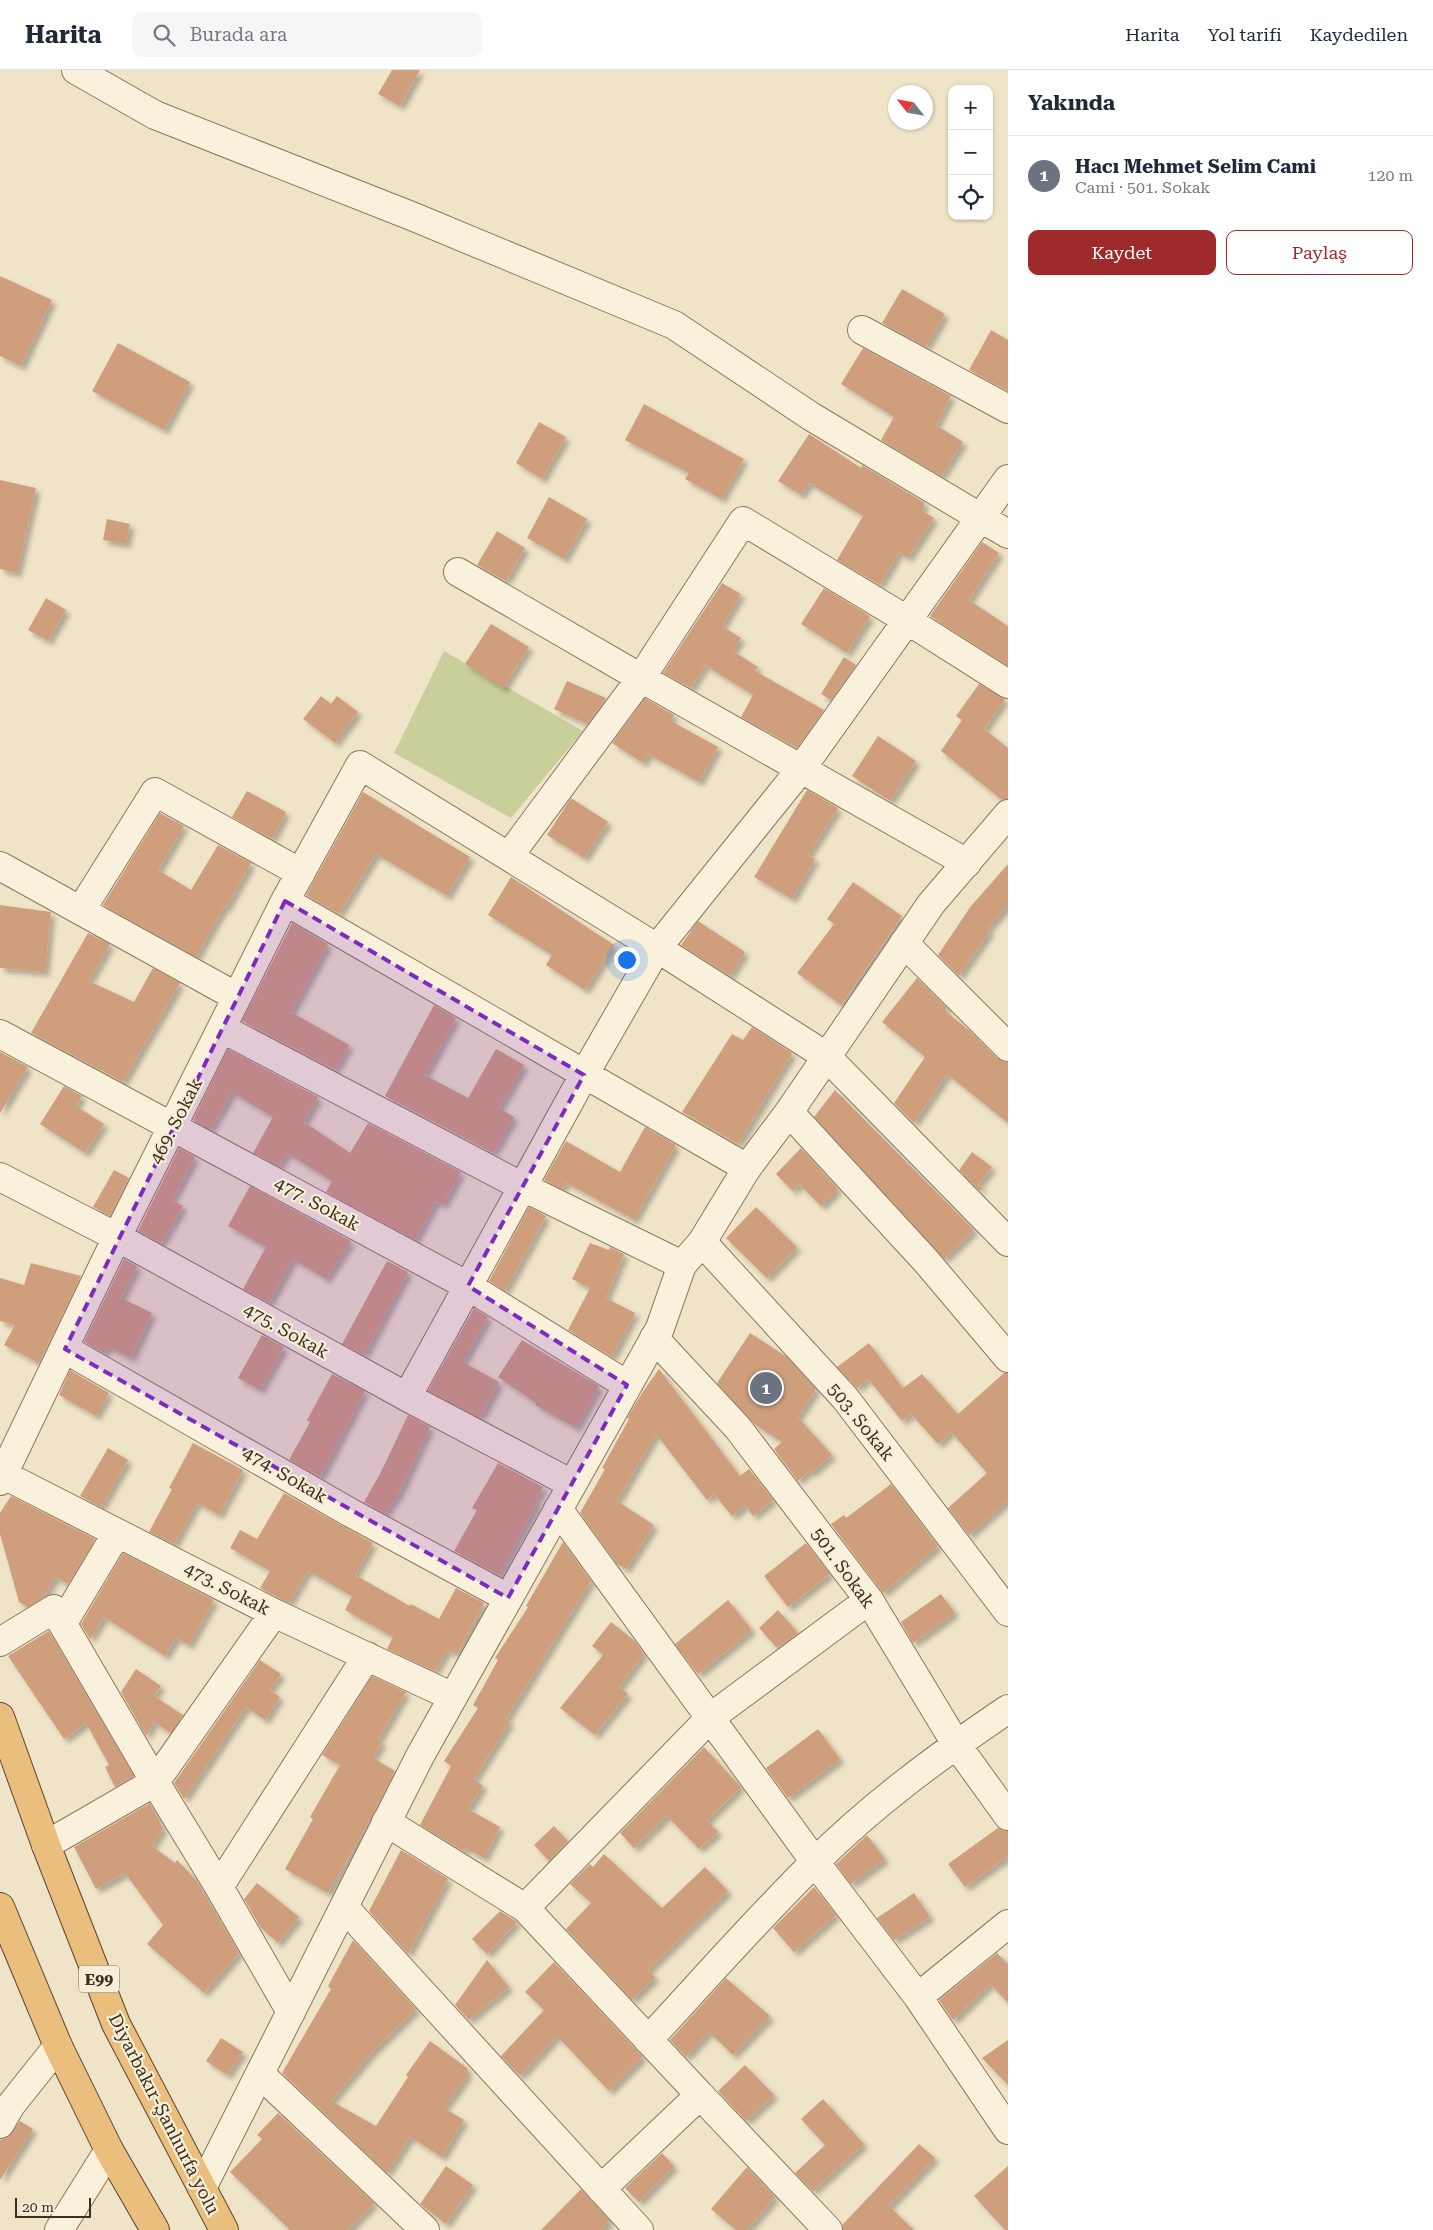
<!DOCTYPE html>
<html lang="tr">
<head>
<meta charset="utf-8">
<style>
  body { margin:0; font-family:"Roboto Serif",serif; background:#f6f6f7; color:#1f2937 }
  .controls { position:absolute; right:15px; top:15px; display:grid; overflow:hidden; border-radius:10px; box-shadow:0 1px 4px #0004 }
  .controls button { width:45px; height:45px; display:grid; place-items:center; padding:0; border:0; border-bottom:1px solid #e0e1e3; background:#fff; color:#1f2937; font:25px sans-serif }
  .compass { position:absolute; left:888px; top:15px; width:45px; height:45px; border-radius:50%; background:#fff; box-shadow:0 1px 4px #0004; rotate:301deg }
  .scale { position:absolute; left:15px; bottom:12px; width:76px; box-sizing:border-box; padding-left:5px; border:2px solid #3d2e20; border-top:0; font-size:14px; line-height:18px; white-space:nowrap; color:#3d2e20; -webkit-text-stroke:4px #f7eed8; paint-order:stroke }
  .you { position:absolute; left:626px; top:889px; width:18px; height:18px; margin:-12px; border:4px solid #fff; border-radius:50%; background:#1a73e8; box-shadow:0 0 0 8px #1a73e833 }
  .badge { display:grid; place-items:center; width:32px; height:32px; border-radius:50%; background:#9e2a2b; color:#fff; font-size:16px; font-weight:700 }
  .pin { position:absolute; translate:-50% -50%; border:2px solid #fff; box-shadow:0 1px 5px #0006 }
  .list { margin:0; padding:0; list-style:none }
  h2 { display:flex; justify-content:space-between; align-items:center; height:65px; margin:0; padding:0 20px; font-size:21px }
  h2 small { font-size:16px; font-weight:400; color:#747a83 }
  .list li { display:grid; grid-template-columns:32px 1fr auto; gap:15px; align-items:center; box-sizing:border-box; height:80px; padding:0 20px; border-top:1px solid #e0e1e3 }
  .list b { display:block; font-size:19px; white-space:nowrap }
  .list p { margin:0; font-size:16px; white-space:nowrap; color:#747a83 }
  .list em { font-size:16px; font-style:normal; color:#747a83 }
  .actions { display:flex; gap:10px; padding:15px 20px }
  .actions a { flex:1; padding:11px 0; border:1px solid #9e2a2b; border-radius:10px; text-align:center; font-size:18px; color:#9e2a2b }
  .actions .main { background:#9e2a2b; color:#fff }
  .icon { flex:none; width:28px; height:28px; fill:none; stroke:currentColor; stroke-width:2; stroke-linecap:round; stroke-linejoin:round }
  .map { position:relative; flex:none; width:1008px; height:2160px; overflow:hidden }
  header { display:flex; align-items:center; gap:30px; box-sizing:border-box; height:70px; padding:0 25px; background:#fff; border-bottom:1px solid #e0e1e3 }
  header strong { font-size:24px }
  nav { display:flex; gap:28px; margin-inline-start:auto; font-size:18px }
  .search { width:350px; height:45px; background:#f6f6f7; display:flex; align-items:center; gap:12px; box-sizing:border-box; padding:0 18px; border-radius:10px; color:#747a83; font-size:19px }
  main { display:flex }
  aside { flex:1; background:#fff }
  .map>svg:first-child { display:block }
</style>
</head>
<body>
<header>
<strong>Harita</strong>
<div class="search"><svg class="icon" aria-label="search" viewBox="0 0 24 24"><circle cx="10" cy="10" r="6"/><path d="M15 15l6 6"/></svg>Burada ara</div>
<nav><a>Harita</a><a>Yol tarifi</a><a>Kaydedilen</a></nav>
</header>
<main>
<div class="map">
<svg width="1008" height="2160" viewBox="0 0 1008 2160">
  <defs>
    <filter id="shadow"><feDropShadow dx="4.5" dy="4.5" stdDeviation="2.5" flood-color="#0004"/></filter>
  </defs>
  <rect width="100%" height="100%" fill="#f0e4c8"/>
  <!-- green -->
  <path fill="#c9cf9b" d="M 444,581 L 583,661 L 511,748 L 394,683 Z"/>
  <!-- building -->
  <path fill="#cf9f7d" filter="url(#shadow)" d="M 392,0 L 420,0 L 400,36 L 378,24 Z
    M 0,206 L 52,230 L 21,296 L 0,286 Z
    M 902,219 L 945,244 L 926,277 L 882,253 Z
    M 991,260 L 1008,270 L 1008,321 L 969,300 Z
    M 118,273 L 190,312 L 164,360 L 92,321 Z
    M 863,278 L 951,326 L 936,355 L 963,372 L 941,406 L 881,370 L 894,347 L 841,314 Z
    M 644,334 L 744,389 L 721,429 L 685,409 L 689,403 L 625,370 Z
    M 539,352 L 566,367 L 542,409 L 516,393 Z
    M 809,364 L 861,398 L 862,395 L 925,433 L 921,440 L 934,448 L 908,488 L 899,482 L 880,515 L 837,490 L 863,446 L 809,413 L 801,425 L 778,411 Z
    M 0,410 L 36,418 L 17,503 L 0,499 Z
    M 549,427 L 587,449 L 564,489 L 527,468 Z
    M 107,449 L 130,454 L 126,474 L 103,470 Z
    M 497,461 L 525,478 L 506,511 L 477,495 Z
    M 982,472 L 999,483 L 969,530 L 1008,556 L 1008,596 L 930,546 Z
    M 722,513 L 741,524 L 722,556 L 741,568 L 733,581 L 758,597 L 755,601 L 824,640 L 797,678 L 741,647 L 753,625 L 705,595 L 691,618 L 663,603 Z
    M 824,518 L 870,546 L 847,583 L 801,554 Z
    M 46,528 L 66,540 L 48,571 L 28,560 Z
    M 491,554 L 529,577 L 503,618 L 465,594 Z
    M 844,587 L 856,595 L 831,630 L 821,624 Z
    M 567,611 L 606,628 L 587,654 L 554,639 Z
    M 979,614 L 1005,629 L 984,659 L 1008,678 L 1008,729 L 1002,730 L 941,681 L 962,650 L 956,646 Z
    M 321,626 L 331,634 L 337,626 L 358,642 L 335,673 L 303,649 Z
    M 645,628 L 674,645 L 671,651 L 718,677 L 699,712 L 648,684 L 643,693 L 612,673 Z
    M 878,666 L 916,691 L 890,731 L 852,706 Z
    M 807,720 L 838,738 L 808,785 L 815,789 L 792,829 L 754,807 Z
    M 247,721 L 286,742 L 272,769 L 232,747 Z
    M 363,722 L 470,787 L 447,826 L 376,784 L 339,844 L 306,825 Z
    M 571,728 L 608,752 L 584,788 L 547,765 Z
    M 160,743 L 184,756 L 158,800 L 191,820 L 218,775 L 251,793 L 226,838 L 224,837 L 196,887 L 103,835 Z
    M 1008,794 L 1008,835 L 987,859 L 990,861 L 959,906 L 938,885 L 971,836 Z
    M 511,807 L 614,875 L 585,920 L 546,895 L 552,885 L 488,845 Z
    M 853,812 L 902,846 L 841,935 L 797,903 L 834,854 L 827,849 Z
    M 0,835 L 51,842 L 45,902 L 0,898 Z
    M 698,851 L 745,882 L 730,906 L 681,875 Z
    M 292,853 L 328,874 L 291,942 L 349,975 L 335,1000 L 242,951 Z
    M 88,863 L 110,874 L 89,911 L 134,932 L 153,898 L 180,913 L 123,1012 L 31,963 Z
    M 917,908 L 947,938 L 945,941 L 970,961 L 997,988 L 1008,992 L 1008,1053 L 947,1004 L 914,1053 L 894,1033 L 925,987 L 882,952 Z
    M 434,935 L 456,948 L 425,1005 L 468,1028 L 496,979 L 524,995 L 499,1038 L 514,1047 L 493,1083 L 385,1026 Z
    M 752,957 L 792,983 L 738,1074 L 682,1042 L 732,964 L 743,970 Z
    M 228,979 L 318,1027 L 304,1052 L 350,1083 L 368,1053 L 461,1102 L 443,1135 L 436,1131 L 415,1170 L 326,1122 L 332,1111 L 287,1083 L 279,1097 L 253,1083 L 273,1047 L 232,1022 L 210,1060 L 193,1050 Z
    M 0,982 L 28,997 L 0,1043 Z
    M 64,1016 L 82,1026 L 76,1036 L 104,1054 L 85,1083 L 40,1054 Z
    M 835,1020 L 974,1160 L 944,1189 L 814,1047 Z
    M 645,1057 L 676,1075 L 634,1150 L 565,1112 L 562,1119 L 544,1110 L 566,1071 L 620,1102 Z
    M 179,1078 L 195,1087 L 172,1130 L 183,1136 L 161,1173 L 138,1161 Z
    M 801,1078 L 838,1119 L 821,1136 L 799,1114 L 793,1121 L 776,1104 Z
    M 972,1082 L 992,1097 L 978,1115 L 982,1118 L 980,1121 L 959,1100 Z
    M 114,1100 L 129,1108 L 110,1146 L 93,1137 Z
    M 250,1116 L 351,1171 L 326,1209 L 293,1189 L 269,1233 L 243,1219 L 266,1177 L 228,1156 Z
    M 529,1137 L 546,1146 L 505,1221 L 489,1211 Z
    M 756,1137 L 797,1177 L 767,1208 L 726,1168 Z
    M 590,1173 L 609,1180 L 610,1177 L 624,1184 L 606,1228 L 635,1243 L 612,1287 L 568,1260 L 590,1218 L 572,1209 Z
    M 124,1189 L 137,1196 L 121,1228 L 152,1243 L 131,1288 L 108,1277 L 104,1283 L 84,1272 Z
    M 387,1191 L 408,1202 L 364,1285 L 342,1274 Z
    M 31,1193 L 81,1206 L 39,1293 L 4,1275 L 15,1255 L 0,1251 L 0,1208 L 24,1215 Z
    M 474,1238 L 488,1247 L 463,1292 L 499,1312 L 480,1348 L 428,1321 Z
    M 750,1263 L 787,1287 L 816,1319 L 798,1347 L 832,1385 L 811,1403 L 809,1401 L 798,1411 L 774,1379 L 782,1372 L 754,1354 L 717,1313 Z
    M 262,1265 L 284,1277 L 260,1320 L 238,1308 Z
    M 522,1270 L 599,1316 L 576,1358 L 535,1335 L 536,1333 L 498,1307 Z
    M 869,1273 L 903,1318 L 922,1304 L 958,1344 L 1004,1303 L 1008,1303 L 1008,1430 L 969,1465 L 948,1438 L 987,1403 L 951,1362 L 938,1374 L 911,1344 L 902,1351 L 868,1309 L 857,1318 L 837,1297 Z
    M 659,1299 L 740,1406 L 749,1399 L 773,1430 L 753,1446 L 745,1435 L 732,1446 L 714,1424 L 707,1430 L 656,1364 L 617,1431 L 654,1455 L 626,1499 L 617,1494 L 580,1443 L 605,1399 L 602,1398 L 629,1349 L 627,1348 L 642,1323 Z
    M 70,1300 L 109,1323 L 96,1346 L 59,1325 Z
    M 332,1304 L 365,1321 L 320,1407 L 289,1390 L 310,1352 L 307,1350 Z
    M 408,1345 L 430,1357 L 400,1421 L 385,1444 L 364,1432 L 381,1402 Z
    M 193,1373 L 243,1400 L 219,1445 L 197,1433 L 174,1474 L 149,1462 L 172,1419 L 169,1418 Z
    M 108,1378 L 128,1390 L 101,1437 L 80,1426 Z
    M 498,1393 L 543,1417 L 535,1432 L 537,1433 L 499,1505 L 454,1481 L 477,1440 L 472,1438 Z
    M 891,1414 L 938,1476 L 883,1523 L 831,1454 L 844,1445 L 846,1448 Z
    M 284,1423 L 373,1473 L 355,1505 L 410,1536 L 411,1534 L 439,1549 L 456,1518 L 484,1533 L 457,1584 L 447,1580 L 435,1601 L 387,1579 L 393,1567 L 345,1540 L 352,1526 L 308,1501 L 289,1533 L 260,1518 L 270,1501 L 230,1478 L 240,1460 L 257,1469 Z
    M 11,1426 L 95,1469 L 68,1514 L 55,1507 L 44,1527 L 28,1537 L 19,1532 L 0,1464 L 0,1443 Z
    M 563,1472 L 591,1511 L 506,1649 L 510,1652 L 474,1709 L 483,1716 L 468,1739 L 500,1757 L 484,1788 L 465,1778 L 463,1781 L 420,1755 L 451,1696 L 444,1691 L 478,1638 L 473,1635 L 498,1590 L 495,1588 L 528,1537 L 526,1536 Z
    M 806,1473 L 830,1504 L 788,1537 L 764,1506 Z
    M 123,1483 L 214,1530 L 189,1575 L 176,1568 L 165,1586 L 104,1547 L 90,1569 L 81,1554 Z
    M 941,1524 L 955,1543 L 913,1573 L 901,1552 Z
    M 728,1530 L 752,1560 L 698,1604 L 675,1574 Z
    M 778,1540 L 798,1563 L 777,1578 L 759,1558 Z
    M 611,1552 L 635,1571 L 644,1584 L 619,1617 L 628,1624 L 595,1665 L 560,1638 L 603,1585 L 592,1576 Z
    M 49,1561 L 134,1706 L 115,1717 L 105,1697 L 109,1695 L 86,1653 L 64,1669 L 8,1586 Z
    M 260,1590 L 281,1604 L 270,1620 L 280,1627 L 265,1650 L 246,1637 L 184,1729 L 174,1713 Z
    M 136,1599 L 161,1616 L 154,1626 L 183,1645 L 171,1663 L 154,1652 L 146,1666 L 121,1622 Z
    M 372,1606 L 406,1622 L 378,1670 L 382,1672 L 373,1688 L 395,1701 L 369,1752 L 328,1823 L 285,1799 L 313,1749 L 310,1747 L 340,1695 L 322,1685 Z
    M 818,1659 L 840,1689 L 788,1728 L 766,1698 Z
    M 704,1677 L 741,1717 L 707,1750 L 718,1762 L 699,1779 L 667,1746 L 634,1778 L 620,1763 Z
    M 150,1733 L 163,1759 L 152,1776 L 175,1793 L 177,1790 L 197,1811 L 239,1883 L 204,1923 L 147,1874 L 163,1855 L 125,1803 L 96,1819 L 74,1777 Z
    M 554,1756 L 568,1771 L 549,1791 L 534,1775 Z
    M 998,1758 L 1008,1761 L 1008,1786 L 965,1817 L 948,1794 Z
    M 867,1765 L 885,1789 L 851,1814 L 836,1794 Z
    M 401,1780 L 448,1809 L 408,1884 L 369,1841 Z
    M 604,1784 L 662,1838 L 705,1797 L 728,1821 L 648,1900 L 655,1907 L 632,1930 L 566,1859 L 591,1833 L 570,1814 L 590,1794 L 593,1797 Z
    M 257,1813 L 299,1847 L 278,1873 L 261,1858 L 244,1829 Z
    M 814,1817 L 836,1845 L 794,1882 L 773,1858 Z
    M 914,1823 L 930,1847 L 894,1870 L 877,1848 Z
    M 500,1841 L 517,1852 L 487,1884 L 472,1869 Z
    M 353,1870 L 416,1939 L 374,1980 L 331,2031 L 376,2056 L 408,2007 L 406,2005 L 430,1971 L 467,1998 L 467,2006 L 444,2038 L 464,2050 L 442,2087 L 410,2067 L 387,2103 L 282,2003 L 331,1919 L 328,1916 Z
    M 997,1883 L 1008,1894 L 1008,1933 L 990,1914 L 953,1950 L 939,1930 Z
    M 487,1890 L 509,1917 L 469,1950 L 455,1935 Z
    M 554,1892 L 643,1987 L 609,2021 L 557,1966 L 520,2006 L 501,1986 L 544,1940 L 525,1922 Z
    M 726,1908 L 770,1946 L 733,1985 L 709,1962 L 686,1987 L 670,1970 Z
    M 221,1968 L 243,1982 L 227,2005 L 206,1991 Z
    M 1008,1970 L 1008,2015 L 982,1988 Z
    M 745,1995 L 774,2025 L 746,2051 L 718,2021 Z
    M 823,2029 L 864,2074 L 813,2121 L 795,2103 L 825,2075 L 801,2049 Z
    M 278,2043 L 374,2133 L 348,2160 L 290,2160 L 230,2102 L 262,2069 L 257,2065 Z
    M 20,2051 L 33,2059 L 0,2110 L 0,2070 L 8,2067 Z
    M 919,2074 L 935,2088 L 889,2136 L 914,2160 L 843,2160 L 842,2155 Z
    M 662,2083 L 674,2096 L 639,2132 L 625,2118 Z
    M 446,2096 L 473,2115 L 446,2154 L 420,2134 Z
    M 1008,2096 L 1008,2160 L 1005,2160 L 974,2126 Z
    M 747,2097 L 775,2127 L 747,2160 L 736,2160 L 711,2139 Z
    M 581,2119 L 610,2151 L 601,2160 L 541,2160 Z"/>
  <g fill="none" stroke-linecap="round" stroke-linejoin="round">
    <defs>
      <path id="minor" d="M 76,0 L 155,45 L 414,147 L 674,255 L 812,347 L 1008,464
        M 862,260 L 1008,339
        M 1008,409 L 801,699 L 657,878 L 826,986 L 1008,1172
        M 458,502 L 641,608 L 743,451 L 907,550 L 1008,614
        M 509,786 L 641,608 L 967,793
        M 0,796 L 237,927
        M 285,831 L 747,1098
        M 81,840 L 155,722 L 301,803
        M 904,873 L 1008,977
        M 223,959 L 523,1117 L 682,1195
        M 0,964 L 468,1216 L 627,1315
        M 789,1042 L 926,1191 L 1008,1288
        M 0,1107 L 117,1167 L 407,1327 L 572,1414
        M 702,1172 L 845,1328 L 1008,1542
        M 654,1268 L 737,1357 L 869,1530 L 956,1674 L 1008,1746
        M 65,1279 L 351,1443 L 508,1528
        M 4,1405 L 274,1543 L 453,1627
        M 0,1411 L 117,1167 L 285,831 L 360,695 L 657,878 L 584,1005 L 407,1327
        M 558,1439 L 815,1792 L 918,1927 L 1008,2060
        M 63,1553 L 117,1463
        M 0,1572 L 54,1539 L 155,1712 L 46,1775
        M 386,1752 L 525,1838 L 700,2025 L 601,2119
        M 219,1817 L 155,1712 L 274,1543
        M 344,1837 L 639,2160
        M 525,1838 L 711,1647 L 869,1530
        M 918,1927 L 1008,1854
        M 291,1942 L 219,1817 L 367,1586
        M 648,1970 C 703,1911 757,1849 815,1792 C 873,1734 940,1685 1008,1639
        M 260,2004 L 425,2160
        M 700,2025 L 828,2160
        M 0,2054 L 11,2035 L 58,1976
        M 59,2160 L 109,2080"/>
      <path id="tertiary" d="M 202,2118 L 420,1686 L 660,1258 L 682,1195 L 702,1172 L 747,1098 L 789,1042 L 931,834 L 1008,744"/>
      <path id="trunk" d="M 0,1647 L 46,1775 L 116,1954 L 224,2160
        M 0,1837 L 58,1976 L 109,2080 L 155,2160"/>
    </defs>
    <!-- minor casing -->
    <use href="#minor" stroke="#8d765c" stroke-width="30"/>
    <!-- tertiary casing -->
    <use href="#tertiary" stroke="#8d765c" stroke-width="30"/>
    <!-- trunk casing -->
    <use href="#trunk" stroke="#5b4430" stroke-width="30"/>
    <!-- minor -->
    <use href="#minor" stroke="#faf1dc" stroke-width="28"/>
    <!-- tertiary -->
    <use href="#tertiary" stroke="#faf1dc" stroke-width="28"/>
    <!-- trunk -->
    <use href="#trunk" stroke="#eabe7c" stroke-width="28"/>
  </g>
  <!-- marked area -->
  <path fill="#7b2cbf" fill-opacity="0.2" stroke="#7b2cbf" stroke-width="4" stroke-dasharray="10 6" stroke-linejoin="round" d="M 285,831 L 584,1005 L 468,1216 L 627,1315 L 508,1528 L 65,1279 Z"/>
  <g text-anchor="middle" stroke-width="4.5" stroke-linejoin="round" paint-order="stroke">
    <!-- shield labels -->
    <rect fill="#f7eed8" stroke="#756857" stroke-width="1" x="79" y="1895.5" width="40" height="27" rx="4"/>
    <g font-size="16" font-weight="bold" fill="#3d2e20">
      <text x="99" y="1915">E99</text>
    </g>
    <!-- street labels -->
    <g font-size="18" fill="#3d2e20" stroke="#f7eed8">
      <text transform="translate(176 1051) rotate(-63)" y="6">469. Sokak</text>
      <text transform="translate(317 1134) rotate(28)" y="6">477. Sokak</text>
      <text transform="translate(286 1261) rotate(29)" y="6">475. Sokak</text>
      <text transform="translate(861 1352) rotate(51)" y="6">503. Sokak</text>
      <text transform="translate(285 1405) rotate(30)" y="6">474. Sokak</text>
      <text transform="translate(843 1498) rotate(54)" y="6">501. Sokak</text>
      <text transform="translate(227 1519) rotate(27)" y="6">473. Sokak</text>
      <text transform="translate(164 2044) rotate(63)" y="6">Diyarbakır-Şanlıurfa yolu</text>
    </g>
  </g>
</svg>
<div class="controls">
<button>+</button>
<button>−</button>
<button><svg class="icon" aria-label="locate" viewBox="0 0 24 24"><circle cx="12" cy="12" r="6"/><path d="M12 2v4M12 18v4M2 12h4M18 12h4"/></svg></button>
</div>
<svg class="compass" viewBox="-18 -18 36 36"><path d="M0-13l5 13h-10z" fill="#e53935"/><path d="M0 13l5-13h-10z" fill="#747a83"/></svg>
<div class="scale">20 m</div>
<div class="you"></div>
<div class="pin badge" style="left:766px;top:1318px;background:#6b7280">1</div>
</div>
<aside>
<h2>Yakında<small></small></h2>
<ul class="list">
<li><span class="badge" style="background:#6b7280">1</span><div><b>Hacı Mehmet Selim Cami</b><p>Cami · 501. Sokak</p></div><em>120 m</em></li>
</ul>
<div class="actions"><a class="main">Kaydet</a><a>Paylaş</a></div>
</aside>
</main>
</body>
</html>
